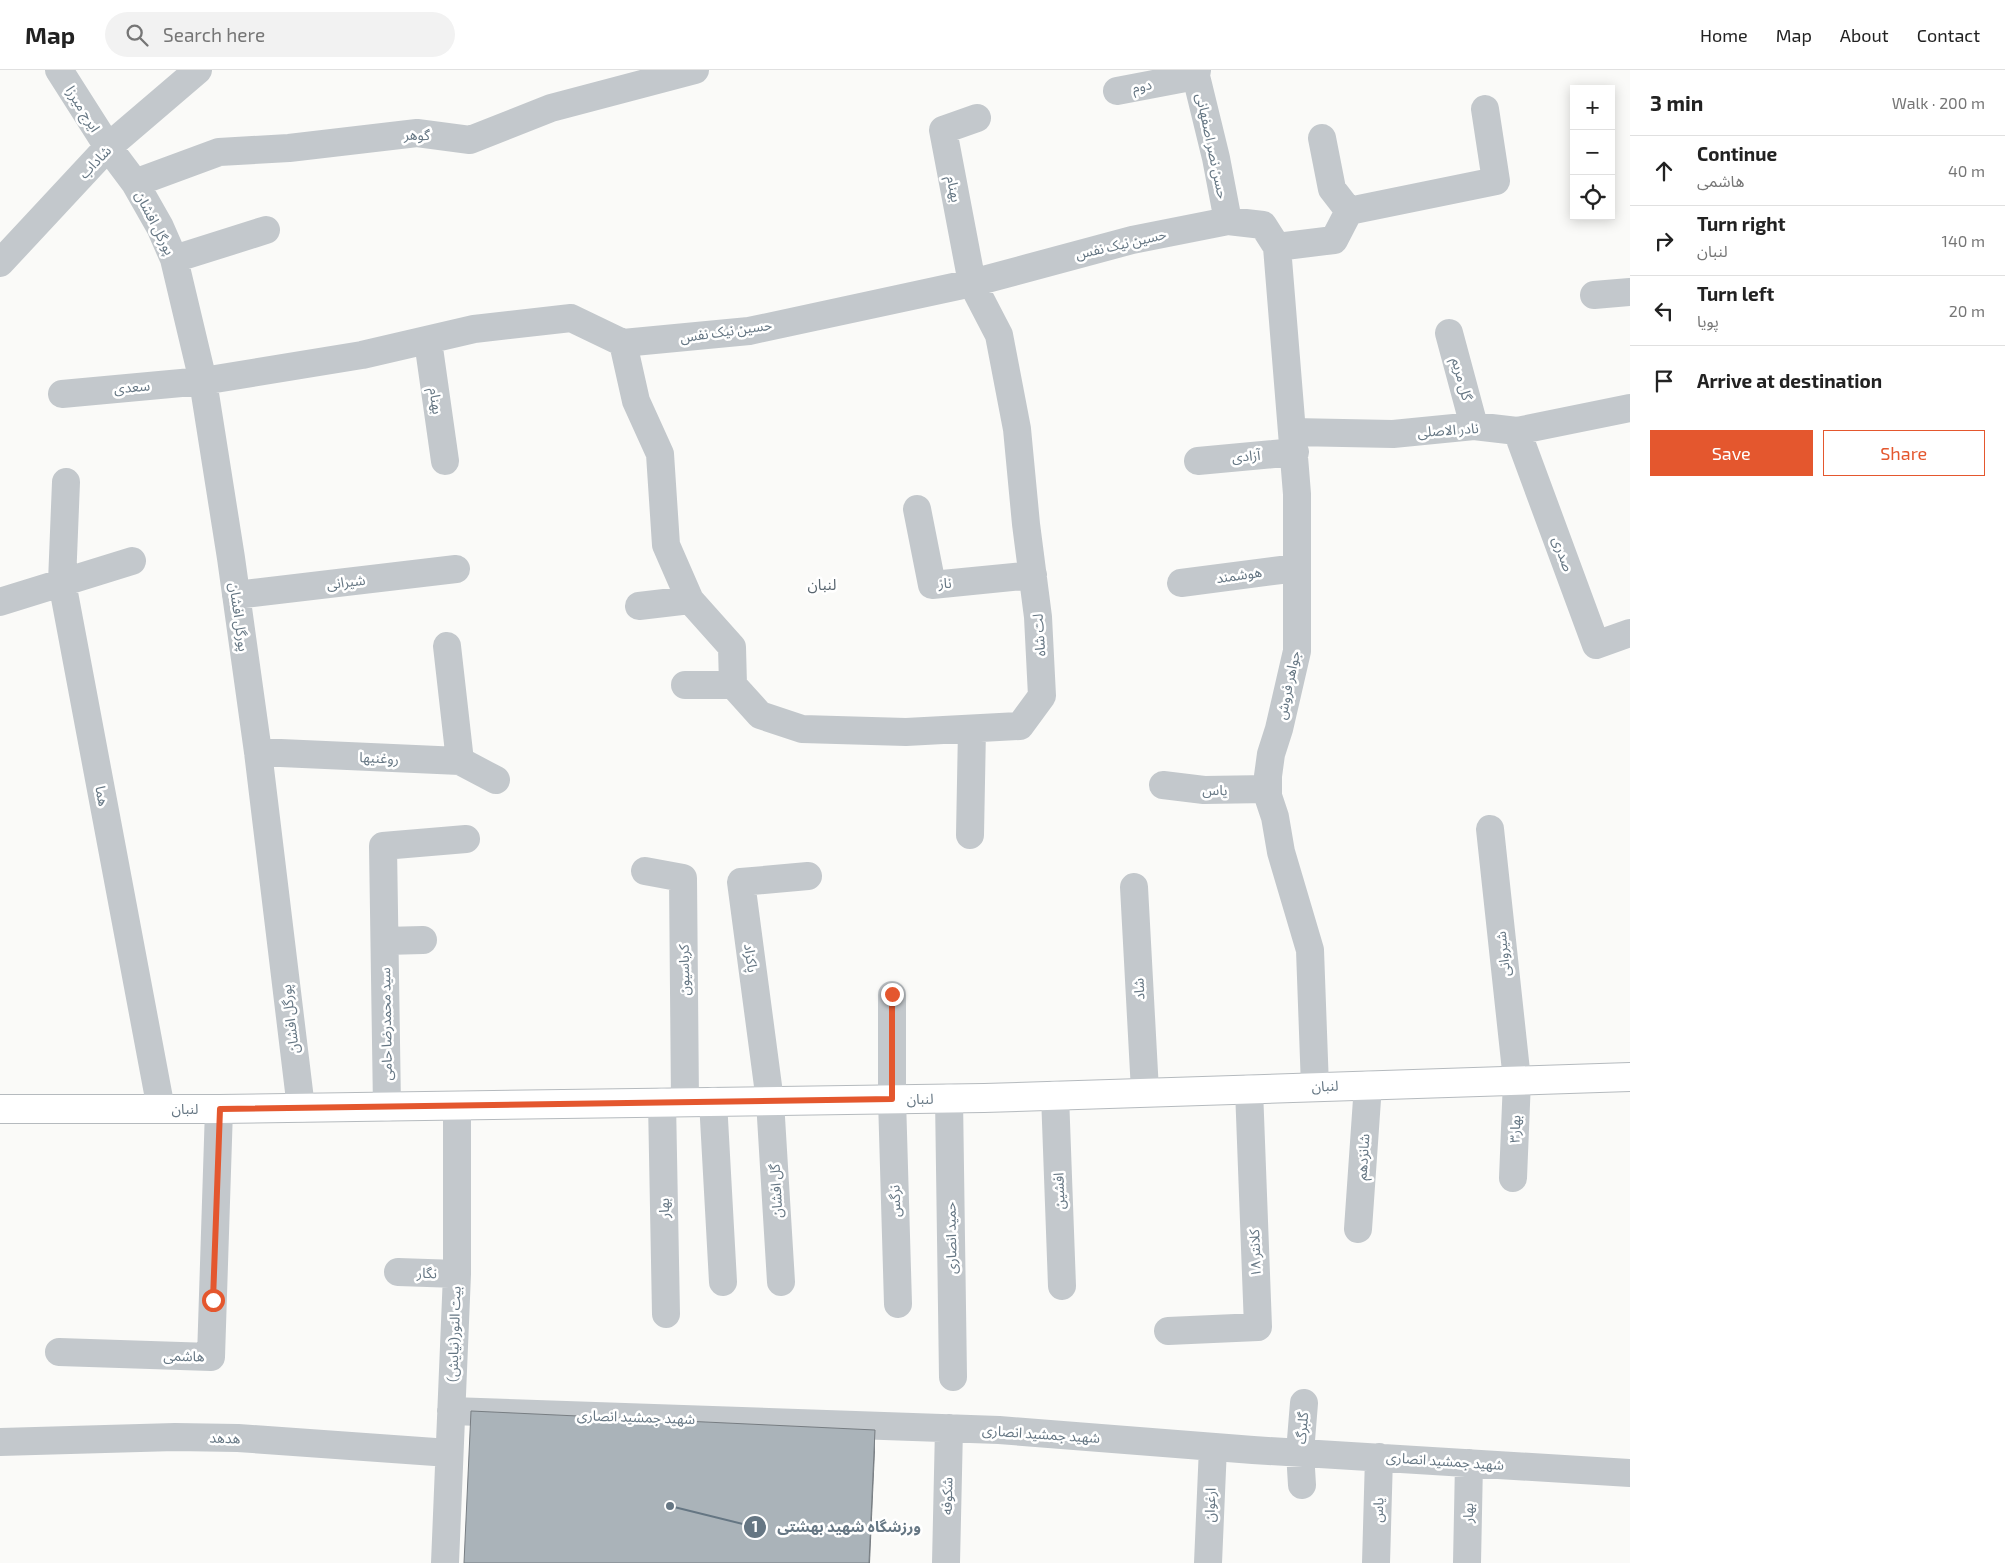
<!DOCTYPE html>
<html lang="en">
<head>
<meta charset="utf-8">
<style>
  body { margin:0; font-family:"Exo 2","Noto Sans Arabic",sans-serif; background:#f2f2f2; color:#222 }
  .controls { position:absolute; right:15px; top:15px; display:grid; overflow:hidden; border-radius:0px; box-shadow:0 2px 12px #0003 }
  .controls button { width:45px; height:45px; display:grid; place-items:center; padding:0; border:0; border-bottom:1px solid #e0e0e0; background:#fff; color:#222; font:25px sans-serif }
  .stop { position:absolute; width:15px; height:15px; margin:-11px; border:4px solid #e4572e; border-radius:50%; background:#fff }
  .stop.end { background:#e4572e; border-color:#fff; box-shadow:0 1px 5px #0008 }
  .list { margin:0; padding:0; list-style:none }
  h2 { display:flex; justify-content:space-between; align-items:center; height:65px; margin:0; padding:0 20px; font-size:21px }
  h2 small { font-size:16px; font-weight:400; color:#767676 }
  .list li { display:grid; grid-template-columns:32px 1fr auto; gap:15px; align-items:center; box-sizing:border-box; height:70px; padding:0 20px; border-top:1px solid #e0e0e0 }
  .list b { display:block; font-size:19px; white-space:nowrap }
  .list p { margin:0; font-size:16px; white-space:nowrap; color:#767676 }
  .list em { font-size:16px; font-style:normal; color:#767676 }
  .actions { display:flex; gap:10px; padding:15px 20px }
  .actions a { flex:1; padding:11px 0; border:1px solid #e4572e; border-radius:0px; text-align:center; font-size:18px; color:#e4572e }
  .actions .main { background:#e4572e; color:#fff }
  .icon { flex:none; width:28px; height:28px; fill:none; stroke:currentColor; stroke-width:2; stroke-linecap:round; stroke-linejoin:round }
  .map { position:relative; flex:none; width:1630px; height:1493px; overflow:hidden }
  header { display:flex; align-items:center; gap:30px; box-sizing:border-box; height:70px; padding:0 25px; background:#fff; border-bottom:1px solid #e0e0e0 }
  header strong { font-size:24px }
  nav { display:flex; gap:28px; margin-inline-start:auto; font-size:18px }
  .search { width:350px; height:45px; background:#f2f2f2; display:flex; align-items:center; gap:12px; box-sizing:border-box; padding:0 18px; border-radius:28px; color:#767676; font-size:19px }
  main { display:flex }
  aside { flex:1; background:#fff }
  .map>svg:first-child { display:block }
</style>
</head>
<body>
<header>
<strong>Map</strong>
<div class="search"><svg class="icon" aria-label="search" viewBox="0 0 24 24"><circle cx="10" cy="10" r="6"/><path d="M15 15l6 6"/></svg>Search here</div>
<nav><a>Home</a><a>Map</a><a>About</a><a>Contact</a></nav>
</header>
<main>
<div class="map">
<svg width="1630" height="1493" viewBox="0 0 1630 1493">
  <rect width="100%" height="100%" fill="#fafaf8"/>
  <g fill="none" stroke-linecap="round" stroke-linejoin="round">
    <defs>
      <path id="major" d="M 0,1039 L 219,1039 L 984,1028 L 1630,1007"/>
    </defs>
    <!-- major casing -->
    <use href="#major" stroke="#b5babe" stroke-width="30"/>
    <!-- minor -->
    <path stroke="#c3c8cc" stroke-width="28" d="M 59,0 L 108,77 L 135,113 L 160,157 L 174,189 L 203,311 L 231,488 L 258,682 L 301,1038
      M 1197,0 L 1196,6 L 1216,88 L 1228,151
      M 1117,21 L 1196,6
      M 977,48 L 943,60 L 972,213 L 999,265 L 1017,359 L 1026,454 L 1038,547 L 1042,626 L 1020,656 L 906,662 L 802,659 L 760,645 L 733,615 L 732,577 L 690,530 L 666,475 L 660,384 L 636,331 L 623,273 L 749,261 L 972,213 L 1132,170 L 1228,151 L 1263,155 L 1277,177 L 1297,424 L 1297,581 L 1279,659 L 1271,684 L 1268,706 L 1268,726 L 1275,747 L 1281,782 L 1310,880 L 1315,1017
      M 1322,68 L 1332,119 L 1349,141
      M 135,113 L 219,82 L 289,78 L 417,63 L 470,70 L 551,38 L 695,0
      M 1277,177 L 1334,170 L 1349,141 L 1496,111 L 1485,39
      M 174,189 L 266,160
      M 0,193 L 108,77 L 198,0
      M 1594,225 L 1630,222
      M 1449,263 L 1474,356
      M 428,271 L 445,391
      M 62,324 L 203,311 L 362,285 L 474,259 L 571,248 L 623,273
      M 1517,361 L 1596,575 L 1630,563
      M 1293,362 L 1393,364 L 1474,356 L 1517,361 L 1630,338
      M 1198,391 L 1295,382
      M 66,412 L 62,512 L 161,1039
      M 917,439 L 932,515 L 1033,505
      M 1181,513 L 1297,498
      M 236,525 L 456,499
      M 0,532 L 132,491
      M 639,536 L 690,530
      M 447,576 L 460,691
      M 685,615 L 733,615
      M 258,682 L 460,691 L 496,710
      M 1163,715 L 1204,720 L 1268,719
      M 1490,759 L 1517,1010 L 1513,1108
      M 970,765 L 972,659
      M 645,801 L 683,808 L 685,1032
      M 1134,817 L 1145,1021
      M 385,871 L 423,870
      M 892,925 L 892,1029 L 898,1234
      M 1055,1025 L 1062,1216
      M 949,1028 L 953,1307
      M 713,1031 L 723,1212
      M 662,1032 L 666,1244
      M 387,1037 L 383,776 L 466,769
      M 1358,1159 L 1368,1015
      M 398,1202 L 457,1204
      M 781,1212 L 770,1031 L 741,812 L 808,806
      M 1168,1261 L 1258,1257 L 1249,1019
      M 59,1282 L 211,1287 L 219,1039
      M 451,1341 L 999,1360 L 1253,1380 L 1630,1403
      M 0,1372 L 175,1367 L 238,1368 L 449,1383
      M 1302,1415 L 1300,1382 L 1304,1333
      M 445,1493 L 457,1204 L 457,1036
      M 946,1493 L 949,1358
      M 1208,1493 L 1213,1377
      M 1376,1493 L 1379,1387
      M 1467,1493 L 1469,1393"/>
    <!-- major -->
    <use href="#major" stroke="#fff" stroke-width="28"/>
  </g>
  <!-- shaded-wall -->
  <path fill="#777d82" d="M 875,1360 L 875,1380 L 870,1493 L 869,1493 Z"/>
  <!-- building -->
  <path fill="#aab3b9" stroke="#777d82" d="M 471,1341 L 875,1360 L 869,1493 L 464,1493 Z"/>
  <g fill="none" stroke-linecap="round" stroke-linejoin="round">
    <!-- route -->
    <path stroke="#e4572e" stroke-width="6" d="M 213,1230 L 220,1039 L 892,1029 L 892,924"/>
  </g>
  <g text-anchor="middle" stroke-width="5" stroke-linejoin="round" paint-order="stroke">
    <!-- street labels -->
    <g font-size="14" fill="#657683" stroke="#fff">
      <text transform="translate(1142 16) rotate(-11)" y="5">دوم</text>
      <text transform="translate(83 39) rotate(58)" y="5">ایرج میرزا</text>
      <text transform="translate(417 65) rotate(1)" y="5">گوهر</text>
      <text transform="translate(1212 76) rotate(78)" y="5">حسن نصر اصفهانی</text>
      <text transform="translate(95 92) rotate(-46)" y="5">شاداب</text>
      <text transform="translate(954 119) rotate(79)" y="5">بهنام</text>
      <text transform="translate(155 153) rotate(63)" y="5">پورگل افشان</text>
      <text transform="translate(1121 174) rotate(-13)" y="5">حسین نیک نفس</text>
      <text transform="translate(726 261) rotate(-8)" y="5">حسین نیک نفس</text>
      <text transform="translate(1462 309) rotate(75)" y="5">گل مریم</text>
      <text transform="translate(132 317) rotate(-5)" y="5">سعدی</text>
      <text transform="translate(436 331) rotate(82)" y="5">بهنام</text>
      <text transform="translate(1448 360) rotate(-4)" y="5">نادر الاصلی</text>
      <text transform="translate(1246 386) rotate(-5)" y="5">آزادی</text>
      <text transform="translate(1563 484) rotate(70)" y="5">صدری</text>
      <text transform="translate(1239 505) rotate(-8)" y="5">هوشمند</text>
      <text transform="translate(346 512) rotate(-7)" y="5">شیرانی</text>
      <text transform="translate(945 513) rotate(-2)" y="5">ناز</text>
      <text transform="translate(239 547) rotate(82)" y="5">پورگل افشان</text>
      <text transform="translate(1039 565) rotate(-94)" y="5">لت شاه</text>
      <text transform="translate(1288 615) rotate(-78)" y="5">جواهر فروش</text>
      <text transform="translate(379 688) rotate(3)" y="5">روغنیها</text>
      <text transform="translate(1215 720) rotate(1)" y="5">یاس</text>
      <text transform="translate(102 726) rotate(79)" y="5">هما</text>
      <text transform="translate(1503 884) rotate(-96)" y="5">شیروانی</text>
      <text transform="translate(751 888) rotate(82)" y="5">پاکزاد</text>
      <text transform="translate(684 900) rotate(-91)" y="5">کرباسیون</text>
      <text transform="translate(1139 919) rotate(-93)" y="5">شاد</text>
      <text transform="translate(290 949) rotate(-97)" y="5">پورگل افشان</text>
      <text transform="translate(386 954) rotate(-91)" y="5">سید محمدرضا حامی</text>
      <text transform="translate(1325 1016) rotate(-2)" y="5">لنبان</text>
      <text transform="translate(920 1029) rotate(-1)" y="5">لنبان</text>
      <text x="185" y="1044">لنبان</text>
      <text transform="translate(1515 1059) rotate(-88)" y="5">بهار۳</text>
      <text transform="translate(1363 1087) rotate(-86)" y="5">شانزدهم</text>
      <text transform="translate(776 1121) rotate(-93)" y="5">گل افشان</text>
      <text transform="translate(1059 1121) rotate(-92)" y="5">افشین</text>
      <text transform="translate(895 1131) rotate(-92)" y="5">نرگس</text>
      <text transform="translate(664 1138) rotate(-91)" y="5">بهار</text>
      <text transform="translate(951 1168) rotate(-91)" y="5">حمید انصاری</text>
      <text transform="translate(1255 1183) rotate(-92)" y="5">کلانتر ۱۸</text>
      <text transform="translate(427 1203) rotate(2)" y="5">نگار</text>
      <text transform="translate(454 1264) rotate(-88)" y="5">بیت النور(نیایش)</text>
      <text transform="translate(184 1286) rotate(1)" y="5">هاشمی</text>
      <text transform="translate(636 1347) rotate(2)" y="5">شهید جمشید انصاری</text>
      <text transform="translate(1302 1358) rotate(-85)" y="5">گلبرگ</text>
      <text transform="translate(1041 1364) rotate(4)" y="5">شهید جمشید انصاری</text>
      <text transform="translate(225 1368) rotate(2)" y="5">هدهد</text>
      <text transform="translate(1445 1391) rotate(4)" y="5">شهید جمشید انصاری</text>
      <text transform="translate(947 1426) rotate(-89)" y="5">شکوفه</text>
      <text transform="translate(1210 1435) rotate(-88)" y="5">ارغوان</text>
      <text transform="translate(1378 1440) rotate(-88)" y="5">یاس</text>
      <text transform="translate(1468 1443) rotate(-89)" y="5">بهار</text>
    </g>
    <!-- neighbourhood labels -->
    <g font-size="15" fill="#57646e" stroke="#fff">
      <text x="822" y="520">لنبان</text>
    </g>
  </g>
  <!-- callouts -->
  <path fill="none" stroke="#657683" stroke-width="2" d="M670 1436L755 1457"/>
  <g fill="#657683" stroke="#fff" stroke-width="2">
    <circle cx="670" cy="1436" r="5"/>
    <circle cx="755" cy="1457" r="12"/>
  </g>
  <g font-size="15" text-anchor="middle" font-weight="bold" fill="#fff">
    <text x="755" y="1462">1</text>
  </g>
  <g font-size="15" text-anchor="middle" font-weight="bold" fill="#657683" stroke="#fff" stroke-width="5" stroke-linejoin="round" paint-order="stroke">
    <text x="849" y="1462">ورزشگاه شهید بهشتی</text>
  </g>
</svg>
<div class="controls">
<button>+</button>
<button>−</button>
<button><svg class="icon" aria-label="locate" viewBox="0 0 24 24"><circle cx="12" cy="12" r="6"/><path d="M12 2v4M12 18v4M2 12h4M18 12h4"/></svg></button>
</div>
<div class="stop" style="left:213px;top:1230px"></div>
<div class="stop end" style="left:892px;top:924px"></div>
</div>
<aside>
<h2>3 min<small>Walk · 200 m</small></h2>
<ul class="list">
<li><svg class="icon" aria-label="ahead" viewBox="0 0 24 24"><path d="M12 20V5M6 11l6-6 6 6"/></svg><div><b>Continue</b><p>هاشمی</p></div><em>40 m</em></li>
<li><svg class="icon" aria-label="right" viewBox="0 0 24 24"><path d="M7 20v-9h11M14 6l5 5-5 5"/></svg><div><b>Turn right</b><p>لنبان</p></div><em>140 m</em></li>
<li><svg class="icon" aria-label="left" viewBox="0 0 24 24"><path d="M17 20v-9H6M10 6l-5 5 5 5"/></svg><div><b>Turn left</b><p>پویا</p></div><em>20 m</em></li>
<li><svg class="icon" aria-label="arrive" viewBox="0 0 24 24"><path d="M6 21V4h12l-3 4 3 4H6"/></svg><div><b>Arrive at destination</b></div></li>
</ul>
<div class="actions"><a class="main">Save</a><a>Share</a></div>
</aside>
</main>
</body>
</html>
